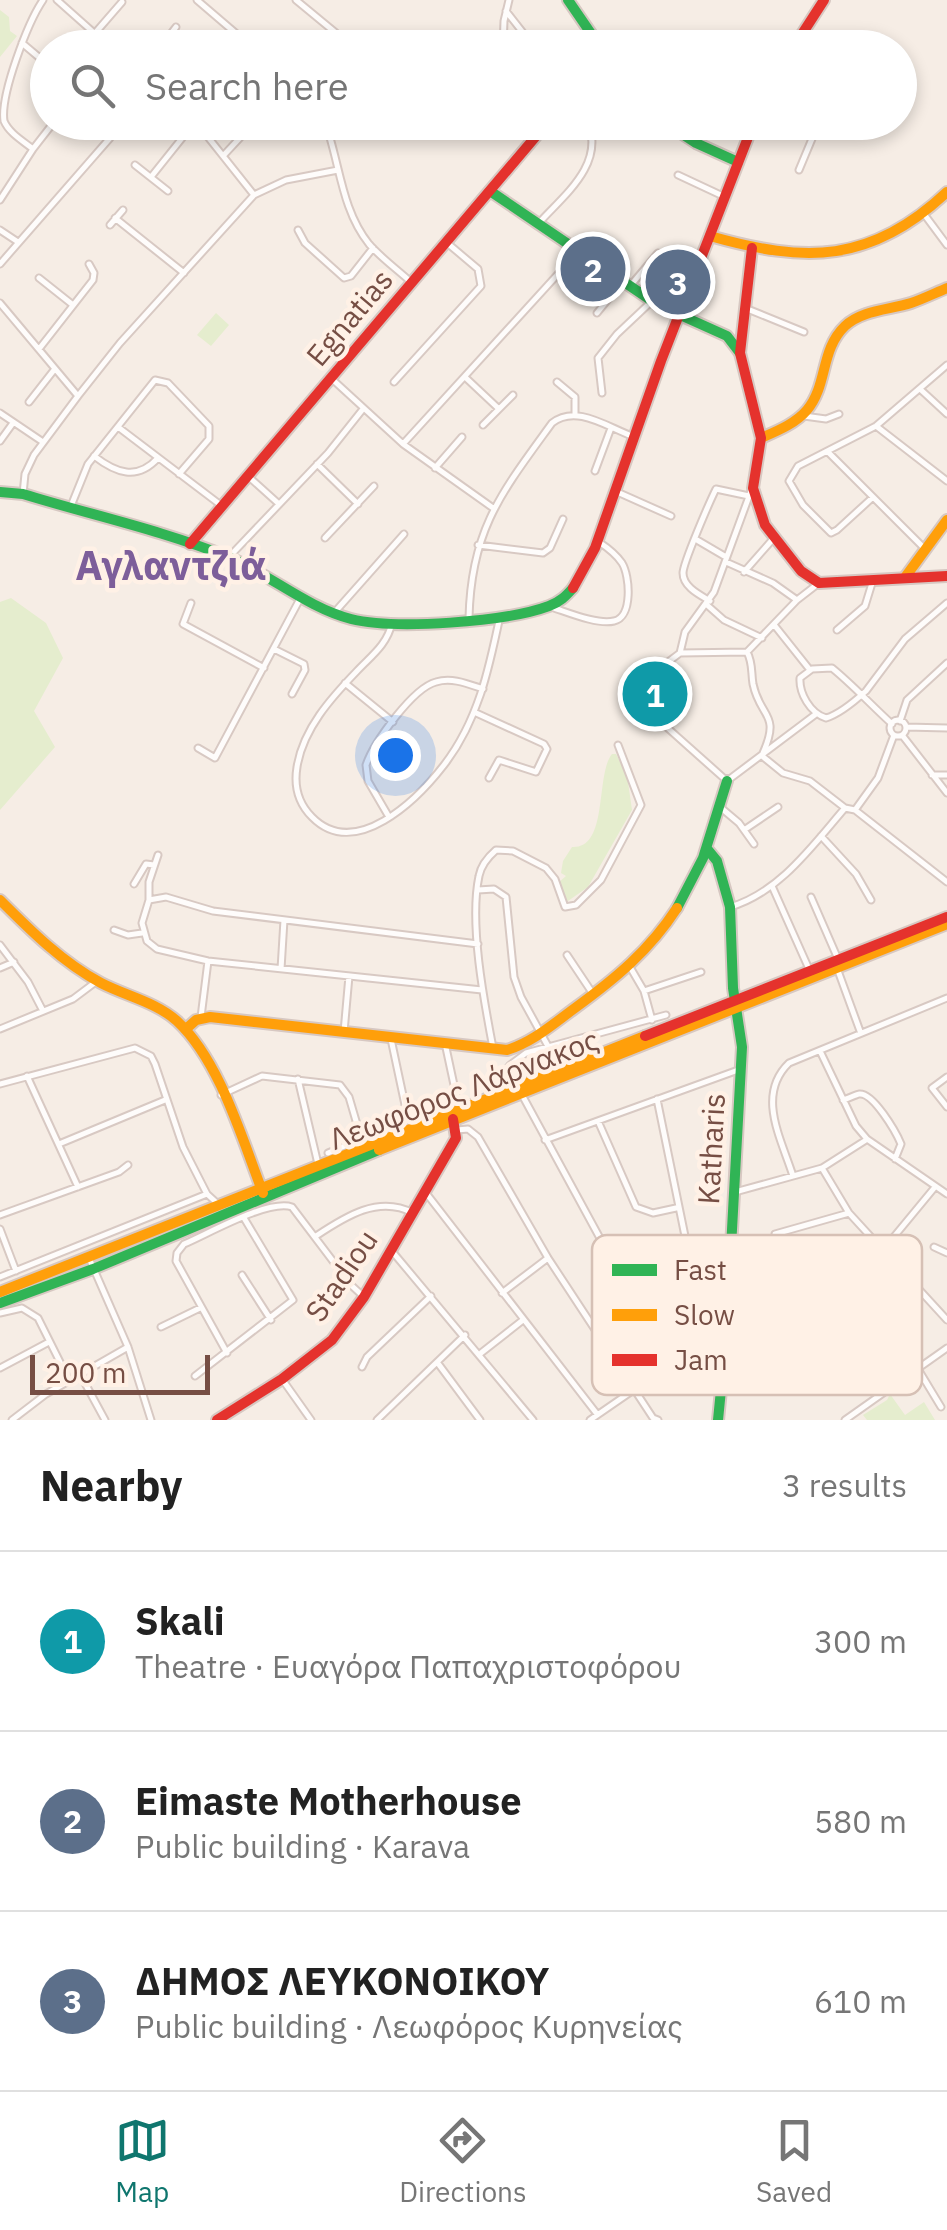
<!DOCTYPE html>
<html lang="en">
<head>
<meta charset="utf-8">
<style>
  body { margin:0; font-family:"IBM Plex Sans",sans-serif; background:#f6f6f6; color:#222 }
  .scale { position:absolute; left:30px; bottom:25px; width:180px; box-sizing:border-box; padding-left:10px; border:5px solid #764e44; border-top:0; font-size:28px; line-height:35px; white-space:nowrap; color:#764e44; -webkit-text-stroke:8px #fff1e6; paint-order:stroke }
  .you { position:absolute; left:395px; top:755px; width:35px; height:35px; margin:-25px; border:8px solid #fff; border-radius:50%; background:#1a73e8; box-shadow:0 0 0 15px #1a73e833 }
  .badge { display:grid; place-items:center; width:65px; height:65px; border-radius:50%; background:#0f766e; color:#fff; font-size:32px; font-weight:700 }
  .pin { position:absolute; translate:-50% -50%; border:5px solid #fff; box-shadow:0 2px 10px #0006 }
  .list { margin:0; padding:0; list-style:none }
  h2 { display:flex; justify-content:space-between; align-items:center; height:130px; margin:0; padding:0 40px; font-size:42px }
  h2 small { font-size:32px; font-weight:400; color:#767676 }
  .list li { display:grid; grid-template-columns:65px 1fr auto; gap:30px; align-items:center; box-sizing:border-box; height:180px; padding:0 40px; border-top:2px solid #e0e0e0 }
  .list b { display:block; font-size:38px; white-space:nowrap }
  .list p { margin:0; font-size:32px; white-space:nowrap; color:#767676 }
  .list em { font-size:32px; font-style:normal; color:#767676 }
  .icon { flex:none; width:55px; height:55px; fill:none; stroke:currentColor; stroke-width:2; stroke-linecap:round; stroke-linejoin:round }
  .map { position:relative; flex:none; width:947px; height:1420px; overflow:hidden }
  .search { position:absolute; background:#fff; box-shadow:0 5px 15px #0003; left:30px; right:30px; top:30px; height:110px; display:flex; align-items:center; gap:25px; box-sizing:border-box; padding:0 35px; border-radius:55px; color:#767676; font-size:38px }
  .sheet { height:670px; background:#fff }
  nav { display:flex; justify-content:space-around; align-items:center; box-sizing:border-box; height:140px; border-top:2px solid #e0e0e0; background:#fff; font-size:28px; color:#767676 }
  nav a { display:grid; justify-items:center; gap:5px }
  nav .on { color:#0f766e }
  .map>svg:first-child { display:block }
</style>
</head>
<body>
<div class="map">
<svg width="947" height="1420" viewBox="0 0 947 1420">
  <rect width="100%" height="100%" fill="#f6ede5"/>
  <!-- green -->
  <path fill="#e5edce" d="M 0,10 L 9,17 L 10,31 L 17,36 L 0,57 Z
    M 216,313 L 229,325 L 211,346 L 197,335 Z
    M 11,598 L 46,623 L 63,658 L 34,711 L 55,747 L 0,810 L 0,602 Z
    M 612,754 L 616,754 L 627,775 L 632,810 L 588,887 L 568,901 L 561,898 L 558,883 L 566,876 L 561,873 L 563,861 L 572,847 C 609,849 595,775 612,754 Z
    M 890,1394 L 905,1415 L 924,1402 L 935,1420 L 867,1420 L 863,1415 L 887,1400 Z"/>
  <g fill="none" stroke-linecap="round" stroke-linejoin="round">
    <defs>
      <path id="street" d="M 57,0 L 111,48
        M 197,0 L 253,48
        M 296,0 L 342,38 L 348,48
        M 506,11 L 535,48
        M 96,32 L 122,2
        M 802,32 L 828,48
        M 22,43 L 41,59 L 48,69
        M 160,48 L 176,27
        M 236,48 L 242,40
        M 503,48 L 504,21 L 509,0
        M 196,122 L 254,195
        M 325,122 C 340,163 341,209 369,244 C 381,258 398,270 412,283
        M 33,149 C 23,141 9,133 4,121 C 0,95 28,22 43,0
        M 223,156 L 249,128 L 263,123
        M 135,165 L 168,191
        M 799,170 L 819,122
        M 678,175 L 725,197
        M 151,177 L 195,122
        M 0,200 L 33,149 L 54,122
        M 924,214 L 947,245
        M 115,218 L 184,273
        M 538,224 C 564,195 605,165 588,122
        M 110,225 L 123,210
        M 0,230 L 18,242
        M 298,230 L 305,243 L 344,278 L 351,276 L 373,248
        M 0,264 L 110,138 L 113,122
        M 39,278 L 73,305
        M 631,285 L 658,253
        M 0,303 L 78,396
        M 745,308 L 804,332
        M 597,313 L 623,281
        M 39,349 L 93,280 L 94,273 L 89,264
        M 466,378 L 499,409
        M 332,379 L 403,444 L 493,508
        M 394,382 L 481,286 L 478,269 L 446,242
        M 557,382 L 575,397 L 575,414
        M 920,389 L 947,414
        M 602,393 L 598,358 L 617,334 L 652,301
        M 29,402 L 54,370
        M 0,413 L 43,442
        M 804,416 L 826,419 L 839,414
        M 483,425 L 513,395
        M 876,426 L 947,481
        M 118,427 L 222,506
        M 0,441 L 13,423
        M 403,444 L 579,251
        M 828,452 L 925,549
        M 94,456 C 116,473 137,481 158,458
        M 317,464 L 358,504
        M 435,468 L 462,437
        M 595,471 L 611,428
        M 249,477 L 279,504
        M 615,491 L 671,516
        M 23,494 L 25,474 L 34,455 L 78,396 L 120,343 L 254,195 L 286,180 L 338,170
        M 872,498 L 837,530 L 831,533 L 803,505 L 789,481 L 798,466 L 876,426 L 947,365
        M 71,506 L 88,464 L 155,380 L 168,383 L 209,426 L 209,439 L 179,474
        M 325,538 L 374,486
        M 697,540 L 726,557
        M 478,545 L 543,553 L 550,548 L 563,519
        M 229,557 L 328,453 L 363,409
        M 726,562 L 773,583 L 797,600
        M 744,572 L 773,539
        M 710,601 C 700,595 683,587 683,573 C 683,563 710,501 716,489 L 749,496
        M 191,603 L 183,624 L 264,668
        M 707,605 L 724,620 L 762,638
        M 551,607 C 567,612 597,625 614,621 C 633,617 630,576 622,563 C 616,554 608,548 599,542
        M 334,613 L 404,534
        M 469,618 C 471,529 502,492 552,423 C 576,404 607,427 632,436
        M 392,623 C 387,645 371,656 357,671 C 331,698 303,729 297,767 C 294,785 298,803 312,817 C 355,861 417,800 444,765 C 478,721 489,669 500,616
        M 775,626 L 810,670
        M 837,630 L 865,606 L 873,580
        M 274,649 L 304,664 L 305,670 L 292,694
        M 747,652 C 753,663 751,672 753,684 C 760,718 781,713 763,753
        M 747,652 L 797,600 L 819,583
        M 680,653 L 685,632 L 714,592 L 751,491
        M 668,662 L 680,653 L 747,652
        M 345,683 L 393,722
        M 685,692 L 662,717 L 662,723 L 727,781 L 816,714
        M 474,712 L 544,744 L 547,749 L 536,772 L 499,760 L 489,778
        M890 728a8 8 0 1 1 16 0a8 8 0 1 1-16 0Z
        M 900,721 L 907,700 L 947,663
        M 892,724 C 872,706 853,685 832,668 L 812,669 L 800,678 C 799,693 810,713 826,718 C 840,714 855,701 866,691 L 905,639 L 947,603
        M 906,727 L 947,728
        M 902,735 L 947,793
        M 198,748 L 215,758 L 301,597
        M 762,756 L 783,773 L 810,781 L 845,808 L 855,810 L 947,882
        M 932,775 L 947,775
        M 720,807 L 739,823 L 754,844
        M 855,810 L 878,778 L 894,735
        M 389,817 L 368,781 L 366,765 C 374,742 413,688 436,682 C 452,677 468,684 483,689
        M 744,830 L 778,807
        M 821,836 L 856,874 L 871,900
        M 134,884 L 146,864 L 154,865
        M 772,886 L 809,969
        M 478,890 L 494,889 L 506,897 L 514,977 L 521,997 L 549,1048
        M 811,897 L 838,959
        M 149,900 L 149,882 L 158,855
        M 730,907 C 779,893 813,845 845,808
        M 114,930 L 128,935 L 142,933
        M 478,944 L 213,911 L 166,897 L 149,900 L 142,923 L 147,941 L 157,949 L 208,961 L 482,990
        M 0,945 L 28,982 L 43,1011
        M 567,955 L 593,994
        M 630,967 L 644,991 L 652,1020
        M 0,968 L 14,962
        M 837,968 L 860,1031
        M 281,969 L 284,920
        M 644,991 L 701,972
        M 201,1017 L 208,961
        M 0,1029 L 73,999 L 97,981
        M 344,1032 L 349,976
        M 391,1039 L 408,1119
        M 493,1048 C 484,1001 469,923 479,876 C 481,865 488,857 496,850 L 513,851 L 546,868 L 555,879 L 565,907 L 576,905 L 601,880 L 641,805 L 618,745
        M 820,1051 L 856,1126 L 867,1139 L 947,1194
        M 27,1076 L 78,1187
        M 947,1077 L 932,1088 L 947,1107
        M 298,1079 L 318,1164
        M 0,1084 L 135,1048 L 151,1056 L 155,1064 L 183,1147 L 207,1194 L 218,1204
        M 521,1093 L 620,1275
        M 221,1095 L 262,1076 L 340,1085 L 349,1097 L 361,1138
        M 484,1099 L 510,1065 L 526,1053 L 666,1015
        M 843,1100 C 844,1100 858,1094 859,1094 C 873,1092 896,1132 901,1144 L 895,1159
        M 598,1121 L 636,1207 L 653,1213 L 676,1208
        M 457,1130 L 468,1129 L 478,1137 L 548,1258 L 653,1418 L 658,1420
        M 545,1140 L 741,1069
        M 59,1144 L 165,1100
        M 328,1153 L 457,1099 L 445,1043
        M 822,1168 L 849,1213 L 947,1320
        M 793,1176 C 781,1138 756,1095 789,1063 L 947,998
        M 735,1192 L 822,1168 L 866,1140
        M 426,1193 L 597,1414
        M 0,1215 L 119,1172 L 128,1165
        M 0,1229 L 16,1271
        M 316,1236 C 346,1216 379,1195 413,1213
        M 934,1247 L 947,1253
        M 391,1250 L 533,1420
        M 883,1250 L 935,1187
        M 89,1258 L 128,1347 L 151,1420
        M 242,1275 L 271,1320
        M 0,1277 L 207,1194
        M 785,1277 L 775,1244 L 775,1234 L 849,1213
        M 502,1293 L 548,1258
        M 0,1313 L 22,1308 L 38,1318 L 69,1380
        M 161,1327 L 200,1308
        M 648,1331 L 621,1275 L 683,1251 L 686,1241 L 657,1099
        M 227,1353 L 176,1261 L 177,1253 L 184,1244 C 208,1234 268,1199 292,1207 L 351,1285 L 364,1297
        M 481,1353 L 523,1320
        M 612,1354 L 706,1300 L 727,1296
        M 437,1362 L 480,1420
        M 362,1367 L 367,1357 L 431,1296
        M 0,1368 L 49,1342
        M 918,1369 L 941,1407
        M 80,1374 L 105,1420
        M 195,1376 L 293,1300 L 244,1218
        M 282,1379 L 311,1420
        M 12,1420 L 46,1394 L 128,1347
        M 377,1420 L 465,1335
        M 590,1420 L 635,1389
        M 845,1420 L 947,1348"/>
      <path id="fast" d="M 568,0 L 601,48
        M 664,122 L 696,143 L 738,162
        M 490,191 L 658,305 L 727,336 L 740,353
        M 0,492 L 23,494 C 91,515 162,530 228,557 C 271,575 306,607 351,619 C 395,630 506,622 549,606 C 560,602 566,596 573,588
        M 708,850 L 717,861 L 730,907 L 733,988 L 742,1047 L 726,1339 L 718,1420
        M 677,908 L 703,858 L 727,781
        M 0,1303 L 93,1269 L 379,1150"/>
      <path id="slow" d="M 710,236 C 805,263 871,264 947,192
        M 761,438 C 777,431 795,424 807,410 C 828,385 820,350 845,326 C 862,310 889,310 911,303 C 923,299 935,293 947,288
        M 906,576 L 947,520
        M 0,900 C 31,931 62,962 101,983 C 126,996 156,1002 177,1021 C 220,1061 242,1139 263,1193
        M 186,1029 L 196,1020 L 210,1017 L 507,1050 C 533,1042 553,1024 575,1008 C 616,978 649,951 677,908
        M 379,1150 L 947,924
        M 0,1292 L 645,1036"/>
      <path id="jam" d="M 793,48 L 824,0
        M 752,248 L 740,353 L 761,438 L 753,488 L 765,525 L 801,571 L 819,583 L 947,576
        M 190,544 L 548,122
        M 573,588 L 595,548 L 661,361 L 754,122
        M 645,1036 L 947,917
        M 217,1420 L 282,1379 L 332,1340 L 364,1297 L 456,1138 L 453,1119"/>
    </defs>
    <!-- street casing -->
    <use href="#street" stroke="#d8c9c3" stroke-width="9"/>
    <!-- fast casing -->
    <use href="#fast" stroke="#d7c8c2" stroke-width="14"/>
    <!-- slow casing -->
    <use href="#slow" stroke="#d7c8c2" stroke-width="14"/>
    <!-- jam casing -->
    <use href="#jam" stroke="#d7c8c2" stroke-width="14"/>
    <!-- street -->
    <use href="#street" stroke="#fefcfb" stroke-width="5"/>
    <!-- fast -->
    <use href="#fast" stroke="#30b455" stroke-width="10"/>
    <!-- slow -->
    <use href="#slow" stroke="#ff9f0a" stroke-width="10"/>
    <!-- jam -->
    <use href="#jam" stroke="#e5322d" stroke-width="10"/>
  </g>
  <g text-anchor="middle" stroke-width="9" stroke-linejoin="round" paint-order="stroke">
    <!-- street labels -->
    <g font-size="30" fill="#764e44" stroke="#fff1e6">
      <text transform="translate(350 318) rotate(-50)" y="10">Egnatias</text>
      <text transform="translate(464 1090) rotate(-21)" y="10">Λεωφόρος Λάρνακος</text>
      <text transform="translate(712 1149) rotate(-87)" y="10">Katharis</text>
      <text transform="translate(342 1276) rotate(-56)" y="10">Stadiou</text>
    </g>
    <!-- district labels -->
    <g font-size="40" font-weight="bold" fill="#7d5e9a" stroke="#fff1e6">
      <text x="171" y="580">Αγλαντζιά</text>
    </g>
  </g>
  <!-- legend -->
  <rect x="592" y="1235" width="330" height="160" rx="15" fill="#fff1e6" stroke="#d6c0b5" stroke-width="2.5"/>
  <rect x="612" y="1264" width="45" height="12" fill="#30b455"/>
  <rect x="612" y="1309" width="45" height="12" fill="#ff9f0a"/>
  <rect x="612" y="1354" width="45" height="12" fill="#e5322d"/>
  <g font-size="28" fill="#764e44">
    <text x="674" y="1280">Fast</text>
    <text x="674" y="1325">Slow</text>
    <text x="674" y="1370">Jam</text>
  </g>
</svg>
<div class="scale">200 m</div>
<div class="you"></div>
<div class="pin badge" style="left:655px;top:694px;background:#0f9aa8">1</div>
<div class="pin badge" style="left:593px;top:269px;background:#5c6f8a">2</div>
<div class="pin badge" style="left:678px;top:282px;background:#5c6f8a">3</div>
<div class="search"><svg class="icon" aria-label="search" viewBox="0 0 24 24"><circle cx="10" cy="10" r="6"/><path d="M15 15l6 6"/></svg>Search here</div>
</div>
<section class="sheet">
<h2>Nearby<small>3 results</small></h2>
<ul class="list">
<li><span class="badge" style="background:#0f9aa8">1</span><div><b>Skali</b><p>Theatre · Ευαγόρα Παπαχριστοφόρου</p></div><em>300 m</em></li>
<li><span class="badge" style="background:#5c6f8a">2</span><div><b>Eimaste Motherhouse</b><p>Public building · Karava</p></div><em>580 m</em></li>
<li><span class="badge" style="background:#5c6f8a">3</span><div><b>ΔΗΜΟΣ ΛΕΥΚΟΝΟΙΚΟΥ</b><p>Public building · Λεωφόρος Κυρηνείας</p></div><em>610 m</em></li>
</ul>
</section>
<nav>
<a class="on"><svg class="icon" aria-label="map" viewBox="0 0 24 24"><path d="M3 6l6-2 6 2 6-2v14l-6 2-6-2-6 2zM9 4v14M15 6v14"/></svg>Map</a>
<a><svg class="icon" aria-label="directions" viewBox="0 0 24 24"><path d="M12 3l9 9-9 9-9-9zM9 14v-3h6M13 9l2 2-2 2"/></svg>Directions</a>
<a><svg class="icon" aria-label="saved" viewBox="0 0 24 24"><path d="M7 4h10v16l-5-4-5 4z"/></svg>Saved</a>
</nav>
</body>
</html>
